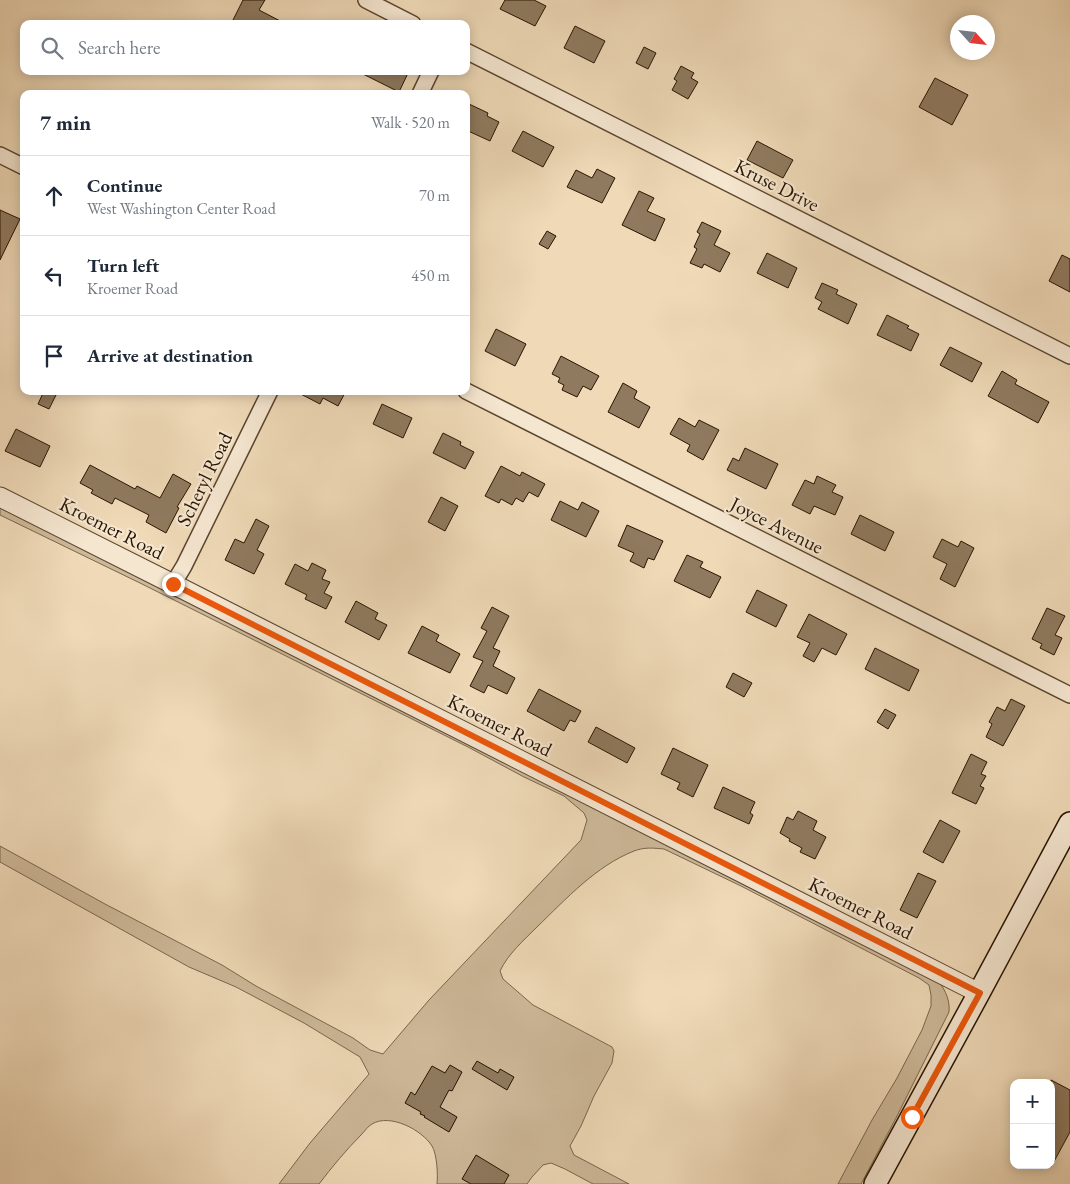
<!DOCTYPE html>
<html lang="en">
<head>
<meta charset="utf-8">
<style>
  body { margin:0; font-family:"EB Garamond",serif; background:#f6f6f7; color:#1f2937 }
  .controls { position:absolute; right:15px; bottom:15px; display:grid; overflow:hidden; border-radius:10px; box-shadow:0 2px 12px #0003 }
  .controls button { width:45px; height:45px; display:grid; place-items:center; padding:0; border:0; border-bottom:1px solid #e0e1e3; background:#fff; color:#1f2937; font:25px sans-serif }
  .compass { position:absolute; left:950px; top:15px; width:45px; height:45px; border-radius:50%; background:#fff; box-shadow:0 2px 12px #0003; rotate:117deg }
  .stop { position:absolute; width:15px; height:15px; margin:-11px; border:4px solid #ea580c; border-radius:50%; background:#fff }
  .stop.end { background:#ea580c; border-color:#fff; box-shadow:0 1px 5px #0008 }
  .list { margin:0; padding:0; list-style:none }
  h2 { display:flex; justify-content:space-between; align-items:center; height:65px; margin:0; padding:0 20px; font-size:21px }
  h2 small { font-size:16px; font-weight:400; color:#747a83 }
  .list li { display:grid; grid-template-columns:32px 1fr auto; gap:15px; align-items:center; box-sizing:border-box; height:80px; padding:0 20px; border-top:1px solid #e0e1e3 }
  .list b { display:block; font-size:19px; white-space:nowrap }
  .list p { margin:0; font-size:16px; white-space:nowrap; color:#747a83 }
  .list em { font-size:16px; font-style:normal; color:#747a83 }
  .icon { flex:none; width:28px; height:28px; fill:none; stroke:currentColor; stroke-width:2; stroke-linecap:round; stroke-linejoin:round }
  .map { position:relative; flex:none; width:1070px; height:1184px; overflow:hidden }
  .search { position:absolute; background:#fff; box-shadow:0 2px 12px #0003; left:20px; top:20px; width:450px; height:55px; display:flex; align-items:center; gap:12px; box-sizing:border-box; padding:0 18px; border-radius:10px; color:#747a83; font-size:19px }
  .panel { position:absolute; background:#fff; box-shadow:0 2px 12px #0003; left:20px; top:90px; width:450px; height:305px; border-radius:10px }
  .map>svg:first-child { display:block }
</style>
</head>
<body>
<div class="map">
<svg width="1070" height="1184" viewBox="0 0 1070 1184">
  <rect width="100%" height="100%" fill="#efd9b7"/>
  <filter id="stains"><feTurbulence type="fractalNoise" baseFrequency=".004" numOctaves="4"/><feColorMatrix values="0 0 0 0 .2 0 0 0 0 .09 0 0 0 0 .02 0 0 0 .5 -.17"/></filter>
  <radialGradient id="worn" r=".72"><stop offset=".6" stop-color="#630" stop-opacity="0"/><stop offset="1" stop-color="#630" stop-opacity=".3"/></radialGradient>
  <!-- green -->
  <path fill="#cdb898" stroke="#7a664c" d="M 0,506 L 939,982 C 946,991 950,1001 949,1012 L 896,1118 L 861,1184 L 838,1184 L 872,1120 L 897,1078 L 922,1030 L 931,1006 L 931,995 L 929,985 L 919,978 L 741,886 L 664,849 C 653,848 644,847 634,851 C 596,866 566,899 537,927 C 524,940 508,954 500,971 L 503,979 L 533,1005 L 612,1047 L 614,1051 L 612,1063 L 594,1096 L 581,1126 L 570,1146 L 574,1155 L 629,1184 L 593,1184 L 565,1169 L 551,1163 L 543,1165 L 532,1177 L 527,1184 L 437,1184 C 438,1175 437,1154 432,1146 C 422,1130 390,1113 372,1124 C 368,1126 365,1131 361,1135 C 346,1150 332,1167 319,1184 L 279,1184 L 310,1143 L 369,1074 L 360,1057 L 304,1023 L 236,987 L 189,967 L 0,862 L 0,846 L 105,904 L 222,965 L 256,986 L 353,1038 L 370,1050 L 383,1054 L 429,1000 L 581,840 L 587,820 L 584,813 L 564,796 L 524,777 L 468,747 L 142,584 L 0,515 Z"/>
  <!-- building -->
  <path fill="#8f7a5f" stroke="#281400" d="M 243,0 L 265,0 L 259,10 L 286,24 L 231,24 Z
    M 505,0 L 534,0 L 546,6 L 535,26 L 500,9 Z
    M 575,26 L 605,41 L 594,63 L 564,48 Z
    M 644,47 L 656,53 L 648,69 L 636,63 Z
    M 681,66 L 694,73 L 691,78 L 698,82 L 688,99 L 672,90 L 677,81 L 674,79 Z
    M 357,71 L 409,71 L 399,92 Z
    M 935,78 L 968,95 L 952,125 L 919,107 Z
    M 469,104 L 488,113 L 487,116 L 499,122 L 490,141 L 466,130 L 466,109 Z
    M 523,131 L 554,147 L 543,167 L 512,151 Z
    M 757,141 L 793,160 L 783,178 L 747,160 Z
    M 597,169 L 615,178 L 602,203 L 567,187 L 576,170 L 592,178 Z
    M 639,191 L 654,198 L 647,211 L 665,219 L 655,241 L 622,225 Z
    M 0,210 L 20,219 L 0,260 Z
    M 702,222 L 721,231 L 714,245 L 730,253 L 720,272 L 704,264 L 702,268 L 690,263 L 697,249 L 694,247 L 700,234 L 697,232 Z
    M 547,231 L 556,236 L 548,249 L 539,244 Z
    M 767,253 L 797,268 L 788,288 L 757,273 Z
    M 1062,255 L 1070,259 L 1070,292 L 1049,281 Z
    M 822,283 L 838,290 L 836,294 L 857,304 L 848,324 L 818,309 L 822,302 L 815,298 Z
    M 887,315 L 909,326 L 907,328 L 919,334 L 911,351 L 877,335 Z
    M 496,329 L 526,344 L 515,366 L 485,351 Z
    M 950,347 L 982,363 L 972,382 L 940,365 Z
    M 561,356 L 599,376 L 591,390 L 583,386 L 577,397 L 562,390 L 564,385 L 558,382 L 560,378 L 552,374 Z
    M 1002,371 L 1017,380 L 1015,384 L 1049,402 L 1038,423 L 988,396 Z
    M 623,383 L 637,391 L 634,398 L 650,407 L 639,428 L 608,412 Z
    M 44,391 L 49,391 L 56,395 L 49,409 L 38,404 Z
    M 295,391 L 346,391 L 338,406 L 323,398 L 320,404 Z
    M 382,404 L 412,418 L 403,438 L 373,424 Z
    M 679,418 L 695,427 L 699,420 L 719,430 L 703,460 L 687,451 L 690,445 L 670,434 Z
    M 16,429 L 50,446 L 40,467 L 5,451 Z
    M 443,433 L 461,442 L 460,445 L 474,452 L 465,469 L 433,453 Z
    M 745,448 L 778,464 L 766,489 L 727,470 L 733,458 L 739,461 Z
    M 90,465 L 135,489 L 137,486 L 160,498 L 173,474 L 191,484 L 177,507 L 179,508 L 166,533 L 146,522 L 149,515 L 115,498 L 112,504 L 91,493 L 93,490 L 80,483 Z
    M 501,466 L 520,476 L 522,472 L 545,484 L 538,497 L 529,492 L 523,502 L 516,498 L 512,505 L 501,499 L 499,503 L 485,496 Z
    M 817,476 L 836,485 L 832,492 L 843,497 L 835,515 L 814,506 L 810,514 L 792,505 L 805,480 L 814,484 Z
    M 441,497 L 458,506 L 445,531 L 428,522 Z
    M 560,501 L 578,510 L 582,502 L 599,511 L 586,537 L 551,520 Z
    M 860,515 L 894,532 L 885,551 L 851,534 Z
    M 256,519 L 269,526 L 257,550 L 264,554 L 254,574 L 225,560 L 235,539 L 244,543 Z
    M 627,525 L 663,541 L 654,560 L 648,558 L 644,568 L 630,561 L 634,553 L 618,546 Z
    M 942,539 L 958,547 L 961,541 L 974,548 L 955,587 L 940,579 L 947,564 L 933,557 Z
    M 687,555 L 703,562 L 700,567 L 721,577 L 710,598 L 674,581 Z
    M 312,563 L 326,570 L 322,579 L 330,582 L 324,593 L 332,597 L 326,609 L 305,599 L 307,595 L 285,584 L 295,564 L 308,571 Z
    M 757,590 L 787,605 L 776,627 L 746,612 Z
    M 356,601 L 378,613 L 375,619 L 387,625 L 379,640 L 345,622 Z
    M 492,607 L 509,616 L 493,648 L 500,651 L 493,666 L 515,678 L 507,694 L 488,685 L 484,693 L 470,686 L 483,661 L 473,657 L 487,631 L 481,628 Z
    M 1047,608 L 1065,616 L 1055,635 L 1062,638 L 1054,655 L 1040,648 L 1042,644 L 1032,639 Z
    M 809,614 L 847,634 L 836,655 L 822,648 L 814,662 L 803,656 L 810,643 L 797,637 Z
    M 422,626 L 439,635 L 436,641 L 460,654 L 450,673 L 408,653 Z
    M 875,648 L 919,670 L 909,691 L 865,669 Z
    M 733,673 L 752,683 L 744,697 L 726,687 Z
    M 539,689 L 581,711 L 575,722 L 570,720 L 564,731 L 527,711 Z
    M 1011,699 L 1025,706 L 1003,746 L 986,737 L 992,724 L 989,722 L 997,707 L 1005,711 Z
    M 885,709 L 896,715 L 888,729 L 877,722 Z
    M 596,727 L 635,748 L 627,763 L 588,742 Z
    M 673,748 L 708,765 L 693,797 L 677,789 L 680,783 L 661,774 Z
    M 971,754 L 987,762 L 981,774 L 986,776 L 980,786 L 984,788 L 976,804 L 952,793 Z
    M 723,787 L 755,802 L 750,813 L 753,815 L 749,824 L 714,808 Z
    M 798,811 L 817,821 L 813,830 L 826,837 L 815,859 L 800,852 L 802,848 L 789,841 L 790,839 L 780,833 L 787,817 L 793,820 Z
    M 940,820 L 960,831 L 943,863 L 923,852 Z
    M 918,873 L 936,881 L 917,918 L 900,910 Z
    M 477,1061 L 498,1073 L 500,1069 L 514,1077 L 507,1090 L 472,1069 Z
    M 450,1065 L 462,1072 L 452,1091 L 449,1090 L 440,1107 L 457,1117 L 449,1132 L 424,1117 L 425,1116 L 420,1114 L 421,1112 L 405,1103 L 411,1092 L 415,1095 L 432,1066 L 445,1073 Z
    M 1051,1080 L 1070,1090 L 1070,1132 L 1051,1167 Z
    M 476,1155 L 509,1175 L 504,1184 L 471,1184 L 462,1179 Z"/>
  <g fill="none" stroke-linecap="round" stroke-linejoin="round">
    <defs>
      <path id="minor" d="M 366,0 L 413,24
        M 466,51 L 1070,356
        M 420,94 L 431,71
        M 0,155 L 24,167
        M 466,391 L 1070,695
        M 173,584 L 184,566 L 270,391"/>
      <path id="tertiary" d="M 0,497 L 173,584 L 979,993"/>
      <path id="secondary" d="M 875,1184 L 979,993 L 1070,823"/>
    </defs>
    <!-- minor casing -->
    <use href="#minor" stroke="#5a452e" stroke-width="18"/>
    <!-- tertiary casing -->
    <use href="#tertiary" stroke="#5a452e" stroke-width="21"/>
    <!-- secondary casing -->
    <use href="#secondary" stroke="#281400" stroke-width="24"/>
    <!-- minor -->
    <use href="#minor" stroke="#f5e6d0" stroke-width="15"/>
    <!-- tertiary -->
    <use href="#tertiary" stroke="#f5e6d0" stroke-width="19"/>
    <!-- secondary -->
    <use href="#secondary" stroke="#f5e6d0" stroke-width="21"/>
  </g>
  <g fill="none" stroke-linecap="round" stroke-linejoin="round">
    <!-- route -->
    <path stroke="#ea580c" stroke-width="6" d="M 173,584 L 980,993 L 912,1117"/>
  </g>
  <g text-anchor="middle" stroke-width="4.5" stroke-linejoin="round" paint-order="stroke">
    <!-- street labels -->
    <g font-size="20" fill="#281400" stroke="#f5e6d0">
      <text transform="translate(777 185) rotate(27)" y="7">Kruse Drive</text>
      <text transform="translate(204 479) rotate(-64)" y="7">Scheryl Road</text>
      <text transform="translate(777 525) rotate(27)" y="7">Joyce Avenue</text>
      <text transform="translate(112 528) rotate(27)" y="7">Kroemer Road</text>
      <text transform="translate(500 725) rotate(27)" y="7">Kroemer Road</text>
      <text transform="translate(861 908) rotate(27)" y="7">Kroemer Road</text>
    </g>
  </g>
  <rect width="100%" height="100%" filter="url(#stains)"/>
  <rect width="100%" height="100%" fill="url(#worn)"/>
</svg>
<div class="controls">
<button>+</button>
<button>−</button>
</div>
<svg class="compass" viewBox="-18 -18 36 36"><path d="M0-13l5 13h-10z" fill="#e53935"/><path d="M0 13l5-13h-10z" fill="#747a83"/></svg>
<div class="stop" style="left:912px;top:1117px"></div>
<div class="stop end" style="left:173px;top:584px"></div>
<div class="search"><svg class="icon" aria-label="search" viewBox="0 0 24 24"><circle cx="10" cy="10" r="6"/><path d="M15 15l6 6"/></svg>Search here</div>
<section class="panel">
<h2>7 min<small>Walk · 520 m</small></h2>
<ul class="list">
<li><svg class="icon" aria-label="ahead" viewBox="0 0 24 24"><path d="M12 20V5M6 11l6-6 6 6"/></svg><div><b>Continue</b><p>West Washington Center Road</p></div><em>70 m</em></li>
<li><svg class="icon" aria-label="left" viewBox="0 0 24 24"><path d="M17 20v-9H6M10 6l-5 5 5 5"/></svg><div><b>Turn left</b><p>Kroemer Road</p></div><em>450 m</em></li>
<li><svg class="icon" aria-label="arrive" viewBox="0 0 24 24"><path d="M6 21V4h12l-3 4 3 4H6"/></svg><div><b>Arrive at destination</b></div></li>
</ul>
</section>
</div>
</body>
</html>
